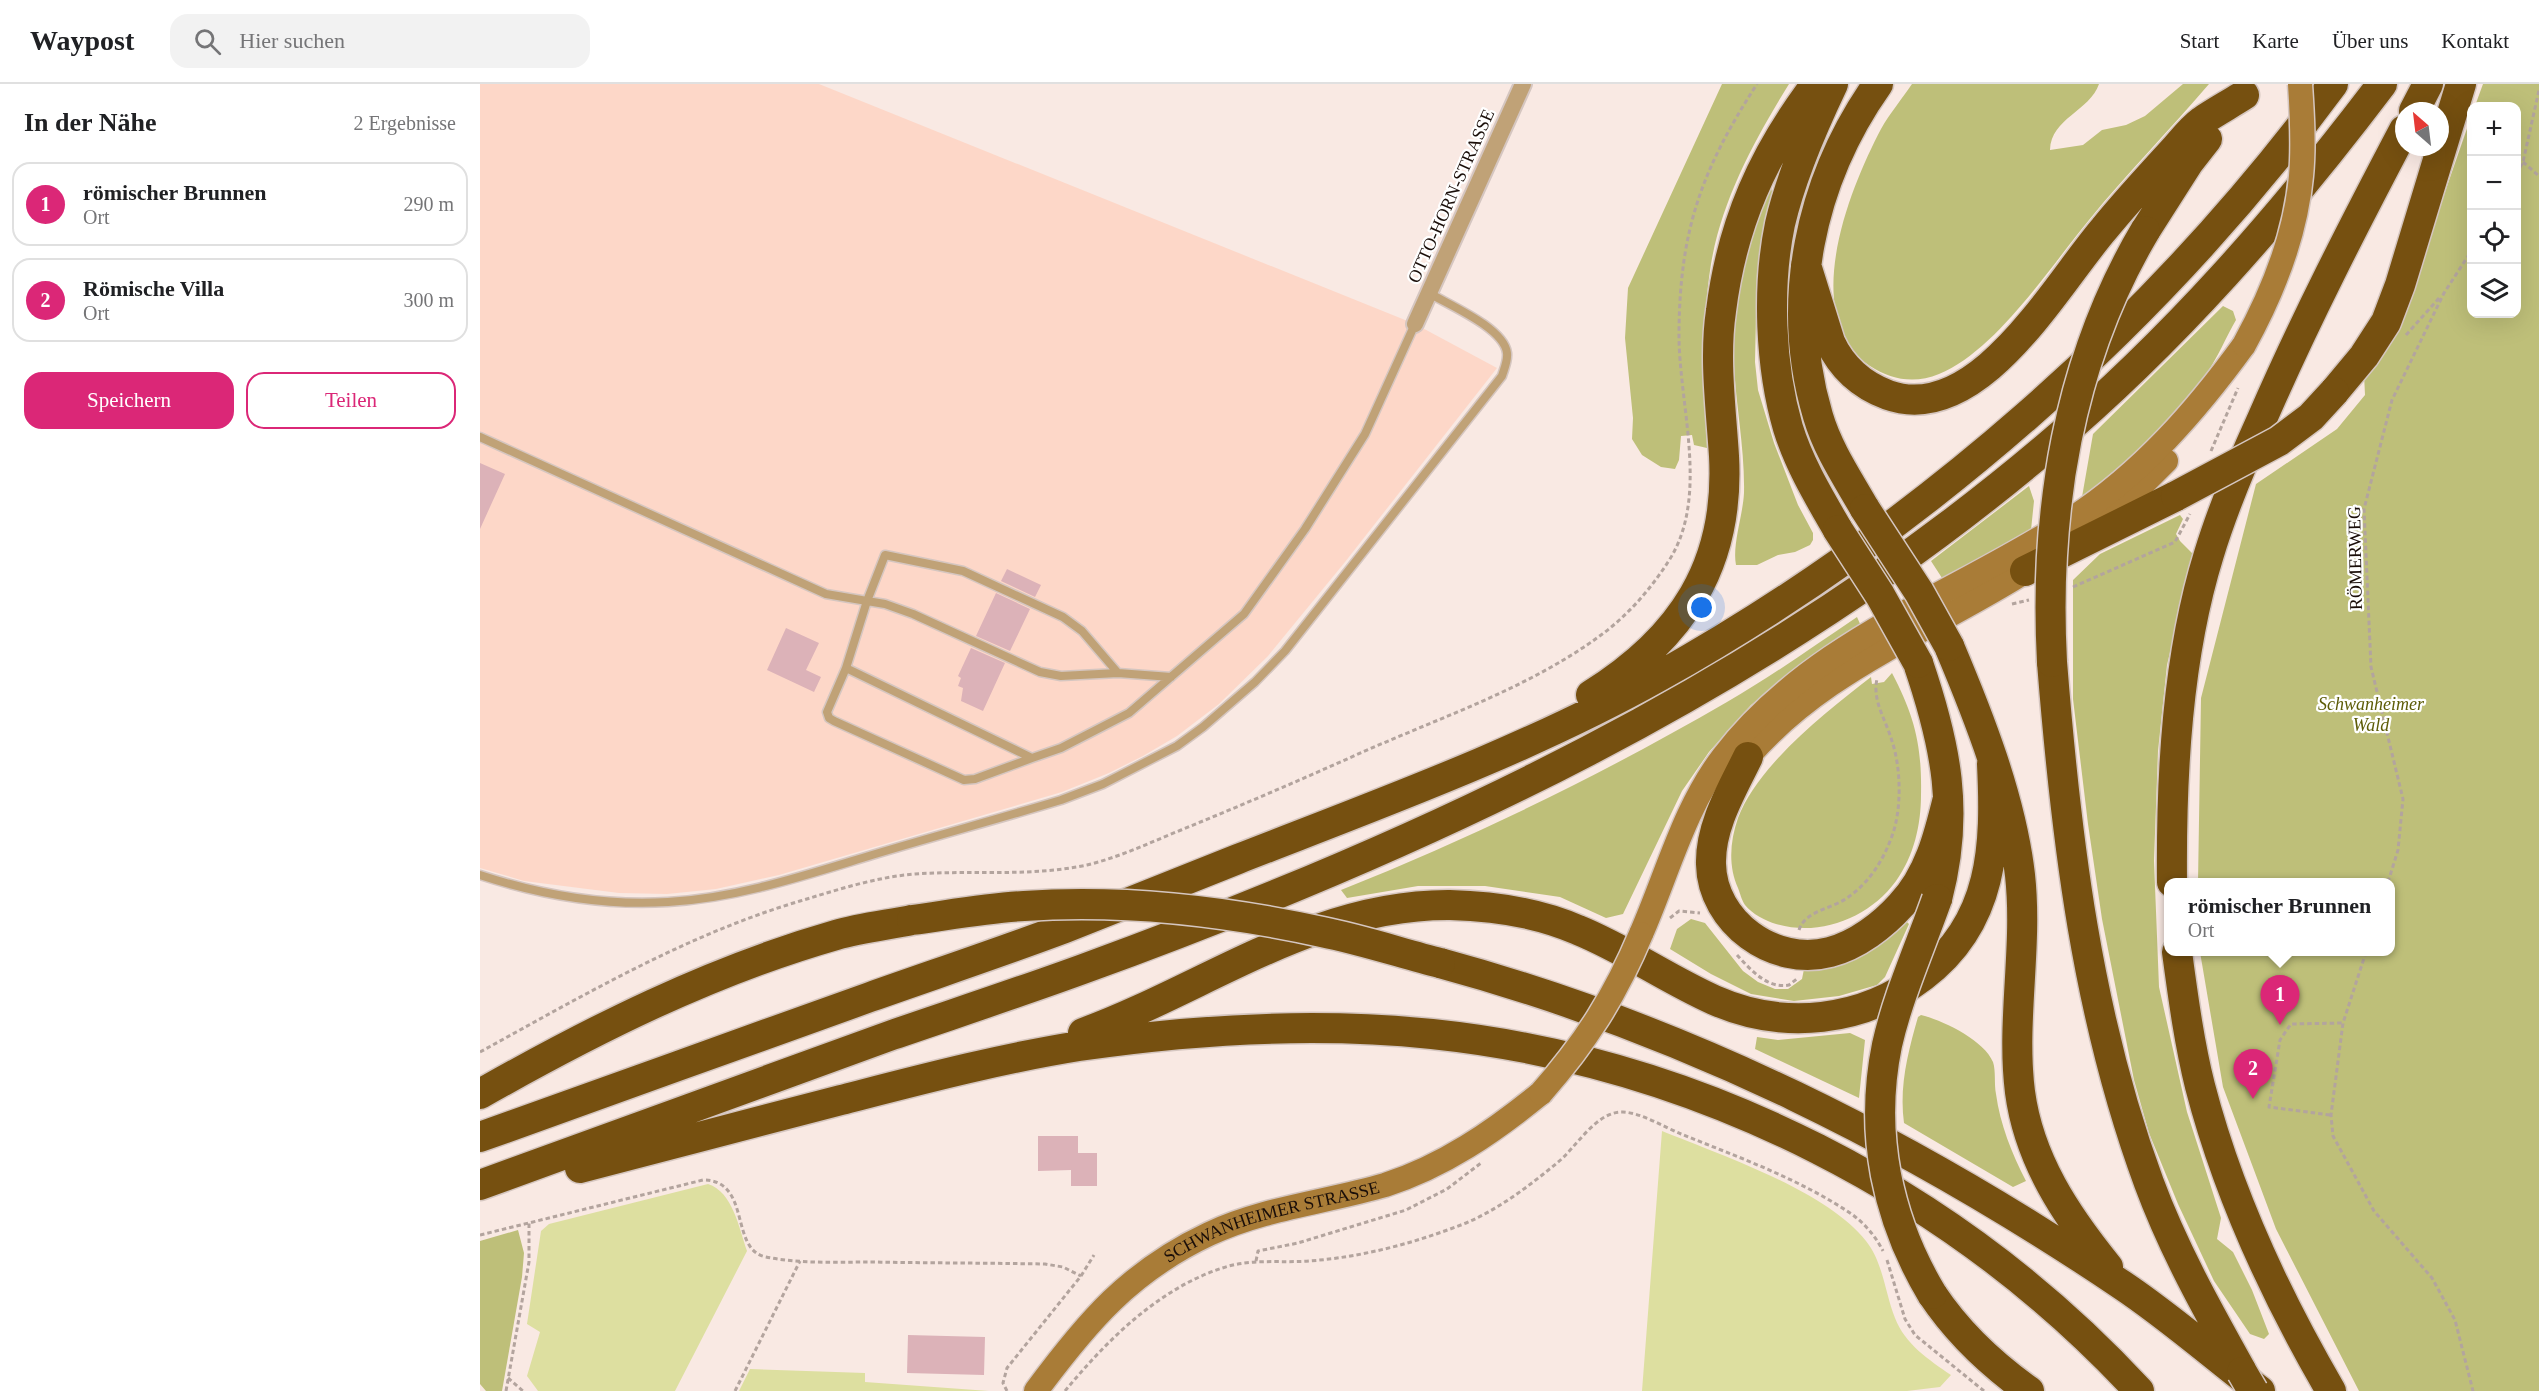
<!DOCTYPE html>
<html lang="de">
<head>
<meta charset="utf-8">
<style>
  body { margin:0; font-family:Georgia,serif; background:#f2f2f2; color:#202124 }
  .controls { position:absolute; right:18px; top:18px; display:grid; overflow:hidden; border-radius:12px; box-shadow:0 6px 24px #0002 }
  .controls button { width:54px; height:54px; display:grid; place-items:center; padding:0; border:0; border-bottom:2px solid #e0e0e0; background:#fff; color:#202124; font:30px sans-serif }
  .compass { position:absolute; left:1915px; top:18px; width:54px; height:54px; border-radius:50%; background:#fff; box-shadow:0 6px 24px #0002; rotate:332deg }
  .you { position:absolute; left:1222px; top:524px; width:21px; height:21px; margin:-15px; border:4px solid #fff; border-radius:50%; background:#1a73e8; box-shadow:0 0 0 9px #1a73e833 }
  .badge { display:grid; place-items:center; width:39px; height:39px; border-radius:50%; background:#db2777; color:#fff; font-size:20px; font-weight:700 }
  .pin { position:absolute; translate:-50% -50px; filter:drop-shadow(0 2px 3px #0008) }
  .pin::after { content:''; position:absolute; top:32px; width:21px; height:18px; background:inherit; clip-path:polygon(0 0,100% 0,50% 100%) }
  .popup { position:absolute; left:1684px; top:794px; width:231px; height:78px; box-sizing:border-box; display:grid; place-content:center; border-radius:12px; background:#fff; filter:drop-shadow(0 2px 4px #0005); font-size:20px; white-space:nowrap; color:#757577 }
  .popup b { font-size:22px; color:#202124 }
  .popup::after { content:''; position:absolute; left:50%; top:100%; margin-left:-12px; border:12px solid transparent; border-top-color:#fff }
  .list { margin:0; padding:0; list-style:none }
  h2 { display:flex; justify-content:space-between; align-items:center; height:78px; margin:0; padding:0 24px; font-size:26px }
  h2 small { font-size:20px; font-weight:400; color:#757577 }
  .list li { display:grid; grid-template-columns:39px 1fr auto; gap:18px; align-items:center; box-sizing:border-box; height:84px; margin:0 12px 12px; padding:0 12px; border:2px solid #e0e0e0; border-radius:18px }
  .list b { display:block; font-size:22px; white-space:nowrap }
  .list p { margin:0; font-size:20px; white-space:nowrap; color:#757577 }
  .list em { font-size:20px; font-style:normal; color:#757577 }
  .actions { display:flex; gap:12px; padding:18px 24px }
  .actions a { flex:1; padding:14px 0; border:2px solid #db2777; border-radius:18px; text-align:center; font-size:21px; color:#db2777 }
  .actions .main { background:#db2777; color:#fff }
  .icon { flex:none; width:33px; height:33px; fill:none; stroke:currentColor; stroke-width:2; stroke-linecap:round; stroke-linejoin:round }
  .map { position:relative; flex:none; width:2059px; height:1307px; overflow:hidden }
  header { display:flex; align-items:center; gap:36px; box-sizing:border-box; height:84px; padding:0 30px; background:#fff; border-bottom:2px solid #e0e0e0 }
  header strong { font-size:28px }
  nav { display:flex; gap:33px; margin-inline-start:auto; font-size:21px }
  .search { width:420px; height:54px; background:#f2f2f2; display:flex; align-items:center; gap:15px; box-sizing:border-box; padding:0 21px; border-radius:18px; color:#757577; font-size:22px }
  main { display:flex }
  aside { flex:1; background:#fff }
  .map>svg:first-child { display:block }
</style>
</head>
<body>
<header>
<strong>Waypost</strong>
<div class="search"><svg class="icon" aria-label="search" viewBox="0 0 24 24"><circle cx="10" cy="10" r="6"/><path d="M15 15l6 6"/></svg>Hier suchen</div>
<nav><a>Start</a><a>Karte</a><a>Über uns</a><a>Kontakt</a></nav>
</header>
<main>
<aside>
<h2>In der Nähe<small>2 Ergebnisse</small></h2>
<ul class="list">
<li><span class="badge">1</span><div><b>römischer Brunnen</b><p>Ort</p></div><em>290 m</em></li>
<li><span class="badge">2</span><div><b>Römische Villa</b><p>Ort</p></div><em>300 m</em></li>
</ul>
<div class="actions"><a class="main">Speichern</a><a>Teilen</a></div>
</aside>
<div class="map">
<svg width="2059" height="1307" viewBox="0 0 2059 1307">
  <rect width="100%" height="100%" fill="#f9e9e3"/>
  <!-- built -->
  <path fill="#fdd7c8" d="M 0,0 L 339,0 L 935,240 L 1017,284 L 865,478 L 788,572 L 739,620 L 697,652 L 663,672 L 629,689 L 582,708 L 299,791 L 236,805 L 187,810 L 139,809 L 44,797 L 0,784 Z"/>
  <!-- green -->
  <path fill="#dddfa0" d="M 1182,1047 C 1241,1071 1347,1107 1386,1157 C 1403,1178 1405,1209 1415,1234 C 1425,1260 1449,1276 1471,1291 L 1460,1303 L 1427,1307 L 1162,1307 Z
    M 228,1100 C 253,1108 259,1144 267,1167 L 195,1307 L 58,1307 L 47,1292 L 60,1248 L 47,1240 L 61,1147 L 69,1140 Z
    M 270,1285 L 385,1289 L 385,1298 L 509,1307 L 259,1307 Z"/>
  <!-- forest -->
  <path fill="#bebf79" d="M 1242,0 L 1309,0 C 1275,55 1242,115 1231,180 C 1221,241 1225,302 1227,364 L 1214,361 L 1212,351 L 1201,352 L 1199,376 L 1195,385 L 1181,383 L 1162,371 L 1152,355 L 1153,334 L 1145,254 L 1148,204 Z
    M 1432,0 L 1619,0 C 1610,27 1571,34 1570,66 L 1603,61 L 1622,46 L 1646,41 L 1665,32 L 1703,0 L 1729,0 C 1690,46 1647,89 1609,136 C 1570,183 1516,267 1459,290 C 1435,300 1411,296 1390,282 C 1318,232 1369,106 1401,45 C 1410,29 1422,15 1432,0 Z
    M 2003,0 L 2059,0 L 2059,1307 L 1879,1307 L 1796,1145 L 1743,1003 L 1720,868 L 1911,868 L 1911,798 L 1718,798 L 1721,614 L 1776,400 L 1857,345 L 1885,311 L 1884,290 L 1922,232 L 1991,33 L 1992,230 L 2036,230 L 2036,22 L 1995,22 Z
    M 1291,104 L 1293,111 L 1277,188 L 1275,278 L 1278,306 L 1294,359 L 1318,421 L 1333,449 L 1333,456 L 1330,461 L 1315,468 L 1298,471 L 1277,481 L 1256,481 C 1252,461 1263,431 1264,409 C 1265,366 1256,323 1254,281 C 1252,221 1263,158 1291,104 Z
    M 1743,222 L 1753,227 L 1756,236 C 1746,253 1738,273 1727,289 C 1693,339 1649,376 1602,413 L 1613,350 Z
    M 1549,402 L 1554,417 L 1551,446 L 1462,494 L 1451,477 Z
    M 1700,431 L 1703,435 L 1696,450 L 1700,457 L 1713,470 L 1687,581 L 1678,667 L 1674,777 L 1679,903 L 1707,1028 L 1741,1134 L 1737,1155 L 1753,1168 L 1772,1206 L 1789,1250 L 1784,1255 L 1770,1250 L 1734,1197 L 1698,1120 L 1669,1049 L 1654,996 L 1622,835 L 1608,740 L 1593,615 L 1593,496 L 1620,470 Z
    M 1377,533 L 1381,542 L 1310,590 L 1271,621 L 1229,668 L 1202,707 L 1143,830 L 1126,834 L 1080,813 L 1005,802 L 938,802 L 867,814 L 861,806 C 994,753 1123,690 1247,618 C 1292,592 1334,562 1377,533 Z
    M 1412,589 C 1435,633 1442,662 1441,711 C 1441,741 1434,772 1416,797 C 1389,834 1340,853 1296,840 C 1286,837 1272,830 1265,821 C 1262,817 1260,809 1258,804 C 1248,782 1250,757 1258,734 C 1278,681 1347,627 1391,593 L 1392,600 L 1404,598 Z
    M 1211,835 L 1225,839 L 1263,887 L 1278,898 L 1295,905 L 1308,905 L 1322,895 L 1324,885 L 1424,835 L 1429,840 L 1405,893 L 1397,901 L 1359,912 L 1314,917 L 1271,910 L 1231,890 L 1190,865 L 1197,845 Z
    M 1441,931 C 1462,936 1504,956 1513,978 C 1516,987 1514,1000 1516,1010 C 1520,1040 1532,1070 1546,1097 L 1533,1103 L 1424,1039 C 1419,1003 1428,968 1438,933 Z
    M 1370,949 L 1385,956 L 1379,1014 L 1275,965 L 1277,953 L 1298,956 Z
    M 38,1146 L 44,1169 L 42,1193 L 22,1307 L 6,1307 L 0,1300 L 0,1157 Z"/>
  <!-- building -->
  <path fill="#dcb2b8" d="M 0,379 L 25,390 L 0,445 Z
    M 527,485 L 561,501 L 555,513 L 521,497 Z
    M 516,509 L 550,525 L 530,567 L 496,552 Z
    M 306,544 L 339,559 L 326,586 L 341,593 L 334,608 L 287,586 Z
    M 491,564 L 525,579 L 503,627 L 481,617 L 483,604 L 478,602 L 481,594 L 478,592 Z
    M 558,1052 L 598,1052 L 598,1069 L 617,1069 L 617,1102 L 591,1102 L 591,1086 L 558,1087 Z
    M 428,1251 L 505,1253 L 504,1291 L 427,1289 Z"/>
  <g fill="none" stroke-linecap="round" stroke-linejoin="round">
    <defs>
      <path id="lane" d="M 0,353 L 346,510 L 387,517 L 405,471 L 483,487 L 583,533 L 602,547 L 638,589
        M 366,584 L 347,628 L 349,634 L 354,637 L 484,696 L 495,695 L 552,674
        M 691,593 L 638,589 L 581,592 L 560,588 L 433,530 L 405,520 L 387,517 L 366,584 L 552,674 L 581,664 L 649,629 L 764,530 L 825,445 L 885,350 L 935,240
        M 0,791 C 61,811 124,822 188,818 C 258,814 326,791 392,771 C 455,752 518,735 581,716 L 623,700 L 697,662 L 723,643 L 775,598 L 805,567 L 1022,292 C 1024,285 1028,277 1027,269 C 1024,244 969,221 949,209"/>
      <path id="street" d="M 935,240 L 1043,0"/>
      <g id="secondary">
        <path d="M 1609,445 L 1655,408 L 1686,377"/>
        <path d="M 1257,686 C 1337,584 1456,547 1560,478"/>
        <path d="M 1161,850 C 1187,791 1204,724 1243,673 C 1331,557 1475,511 1593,434 C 1662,389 1716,327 1764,261"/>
        <path id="s1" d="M 556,1307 C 607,1238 650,1187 729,1150 C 784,1124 847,1118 905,1101 C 964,1082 1013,1048 1061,1009"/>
      </g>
      <path id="highway" d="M 1353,0 C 1332,44 1311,92 1300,140 C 1287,203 1290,282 1308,344 C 1319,380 1339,413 1358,446
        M 1934,27 L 1948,0
        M 1665,147 L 1709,78 L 1727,55
        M 1326,181 L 1350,258 C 1362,284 1381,301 1408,311 C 1498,343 1575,202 1624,145 C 1646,118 1670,92 1693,67 C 1702,57 1711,45 1722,37 C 1735,28 1750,20 1764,11
        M 1854,308 L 1884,272 L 1906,238 L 1920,201 L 1981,0
        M 1385,425 C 1368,395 1348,366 1338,332 C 1304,218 1330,96 1398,0
        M 1545,487 L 1696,412
        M 1469,562 C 1499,633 1531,714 1540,791 C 1548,863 1531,937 1540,1008 C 1549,1076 1586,1131 1628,1183
        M 1572,578 C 1586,755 1607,931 1669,1099 C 1693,1164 1727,1225 1761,1286
        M 1438,579 C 1466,661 1480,729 1457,815
        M 1111,611 C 1202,554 1250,481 1244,372 C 1241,324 1234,274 1241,227 C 1252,139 1283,70 1336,0
        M 1268,673 C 1252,706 1230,742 1231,780 C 1232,838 1294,883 1350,868 C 1377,861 1403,841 1421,821 C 1449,792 1459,751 1468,714
        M 1692,798 C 1691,692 1697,573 1729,470 C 1743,424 1762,379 1782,335 C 1825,236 1874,141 1924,46
        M 1697,868 C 1703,912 1709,958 1720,1002 C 1748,1110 1795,1211 1851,1307
        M 960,879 C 1207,946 1431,1059 1642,1201 C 1690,1233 1734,1272 1780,1307
        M 603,949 C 726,904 834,820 970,821 C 1012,822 1059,829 1098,846 C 1145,865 1187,895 1234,916 C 1304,947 1383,938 1443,892 C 1514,838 1516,761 1512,680
        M 0,1010 C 113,946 230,887 356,851 C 380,844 407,841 432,836
        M 0,1053 C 130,1006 260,960 390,913 C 455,890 521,868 585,844 C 643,821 700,798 758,775 C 896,721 1048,666 1178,593 C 1439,447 1675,241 1853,0
        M 100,1084 C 187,1061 274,1039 361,1016 C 439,996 518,975 599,962 C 716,945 834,938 952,950 C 1220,978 1476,1109 1659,1307
        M 0,1101 C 138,1052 274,1000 412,951 C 476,929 540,908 603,885 C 947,760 1287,601 1567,363 C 1694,256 1802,132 1902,0
        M 1452,1210 C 1478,1249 1511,1280 1549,1307"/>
    </defs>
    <!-- lane casing -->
    <use href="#lane" stroke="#d5c6c0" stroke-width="11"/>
    <!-- street casing -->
    <use href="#street" stroke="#d5c6c0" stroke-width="20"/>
    <!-- secondary casing -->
    <use href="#secondary" stroke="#d5c6c0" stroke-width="27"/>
    <!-- highway casing -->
    <use href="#highway" stroke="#d5c6c0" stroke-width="33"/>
    <!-- path -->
    <path stroke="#b3a49e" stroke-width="3" stroke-dasharray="4.5 3" stroke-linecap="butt" d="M 2043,78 L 2059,92
      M 2036,90 L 2043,78 L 2059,6
      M 1926,251 L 1960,213
      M 1731,367 L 1758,304
      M 1593,503 L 1695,458 L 1710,430
      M 1532,520 L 1549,516
      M 1908,798 L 1918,766 L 1923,715 L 1891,583 L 1884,425 L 1912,316 L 1964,209 L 1992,166
      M 1190,834 L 1199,827 L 1220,829
      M 1319,846 C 1325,827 1351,825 1367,814 C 1389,799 1403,777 1412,752 C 1422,725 1421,684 1412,657 C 1406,636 1392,617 1397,595
      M 1886,868 L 1863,939 L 1851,1031 L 1853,1052 L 1894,1127 L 1952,1194 L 1975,1236 L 1993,1307
      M 1257,871 C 1271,886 1287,905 1309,901 L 1318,894
      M 0,968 C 104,911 206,851 320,817 C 357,806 396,793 435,790 C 492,786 550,793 607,781 C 640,773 669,759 701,746 C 760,722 818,697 876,671 C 958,634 1048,605 1121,551 C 1147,532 1170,506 1188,478 C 1231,413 1198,320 1199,247 C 1200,145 1222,85 1277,0
      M 1850,1031 L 1789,1023 L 1800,956 L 1811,940 L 1863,939
      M 0,1151 L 223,1096 C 272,1096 249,1166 286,1173 C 320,1180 357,1178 391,1178 C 449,1179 507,1179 565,1180 L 583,1183 L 601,1192
      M 1407,1176 L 1425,1235 L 1435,1251 L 1504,1307
      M 776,1177 L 778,1167 L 818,1159 L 926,1126 L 967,1105 L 1001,1079
      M 28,1294 L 43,1307
      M 26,1307 L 49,1178 L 49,1139
      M 255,1307 L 320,1177
      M 527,1307 L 523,1299 L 527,1284 L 601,1192 L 614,1171
      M 585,1307 C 628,1255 682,1201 749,1182 C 775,1175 802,1179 829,1177 C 883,1173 935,1159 986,1139 C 1019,1125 1049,1102 1077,1079 C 1096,1064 1116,1027 1143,1028 C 1162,1029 1184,1043 1201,1050 C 1258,1073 1322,1096 1373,1131 C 1386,1141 1396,1153 1403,1167"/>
    <!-- lane -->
    <use href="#lane" stroke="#c0a277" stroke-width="8"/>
    <!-- street -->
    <use href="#street" stroke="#c0a277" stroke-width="16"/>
    <!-- secondary -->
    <use href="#secondary" stroke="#a97c37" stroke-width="24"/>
    <!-- highway -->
    <use href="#highway" stroke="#765010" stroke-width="30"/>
    <defs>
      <path id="secondary-bridge" d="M 1764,261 C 1792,210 1816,150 1821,92 C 1824,62 1822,30 1820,0
        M 1061,1009 C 1106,958 1135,912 1161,850"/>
      <path id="highway-bridge" d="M 1696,412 L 1799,357 L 1831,333 L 1854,308
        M 1385,425 L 1439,508 L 1469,562
        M 1358,446 L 1400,511 L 1438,579
        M 1572,578 C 1564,429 1588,277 1665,147
        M 432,836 C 469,831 507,824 544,822 C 644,815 745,827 842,848 C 882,856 921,869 960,879
        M 1452,1210 C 1407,1135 1389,1049 1407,961 C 1418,912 1440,863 1457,815
        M 1762,1288 L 1773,1307"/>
    </defs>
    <!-- secondary-bridge casing -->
    <use href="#secondary-bridge" stroke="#d5c6c0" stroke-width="27" stroke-linecap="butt"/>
    <!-- highway-bridge casing -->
    <use href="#highway-bridge" stroke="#d5c6c0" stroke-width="33" stroke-linecap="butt"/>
    <!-- secondary-bridge -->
    <use href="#secondary-bridge" stroke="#a97c37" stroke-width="24"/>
    <!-- highway-bridge -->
    <use href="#highway-bridge" stroke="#765010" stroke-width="30"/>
  </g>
  <g text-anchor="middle" stroke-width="4.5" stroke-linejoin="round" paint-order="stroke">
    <!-- street labels -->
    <g font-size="18" fill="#1a0e09" stroke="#fff">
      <text transform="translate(971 112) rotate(-66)" y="6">OTTO-HORN-STRASSE</text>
      <text transform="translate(1875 474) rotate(-91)" y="6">RÖMERWEG</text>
      <text dy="6" stroke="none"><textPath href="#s1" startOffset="300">SCHWANHEIMER STRASSE</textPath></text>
    </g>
    <!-- park labels -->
    <g font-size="18" font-style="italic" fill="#5d5c07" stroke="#fff">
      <text x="1891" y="626">Schwanheimer<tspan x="1891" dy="21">Wald</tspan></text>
    </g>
  </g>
</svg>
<div class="controls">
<button>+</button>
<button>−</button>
<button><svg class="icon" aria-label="locate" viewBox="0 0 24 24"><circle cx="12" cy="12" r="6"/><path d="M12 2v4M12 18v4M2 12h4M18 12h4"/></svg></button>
<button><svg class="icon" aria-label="layers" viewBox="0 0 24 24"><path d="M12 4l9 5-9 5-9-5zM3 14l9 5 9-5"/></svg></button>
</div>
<svg class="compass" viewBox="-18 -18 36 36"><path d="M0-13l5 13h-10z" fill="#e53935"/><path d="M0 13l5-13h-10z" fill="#757577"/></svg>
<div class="you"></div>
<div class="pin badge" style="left:1800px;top:941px">1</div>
<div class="popup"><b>römischer Brunnen</b>Ort</div>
<div class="pin badge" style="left:1773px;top:1015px">2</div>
</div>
</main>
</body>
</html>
